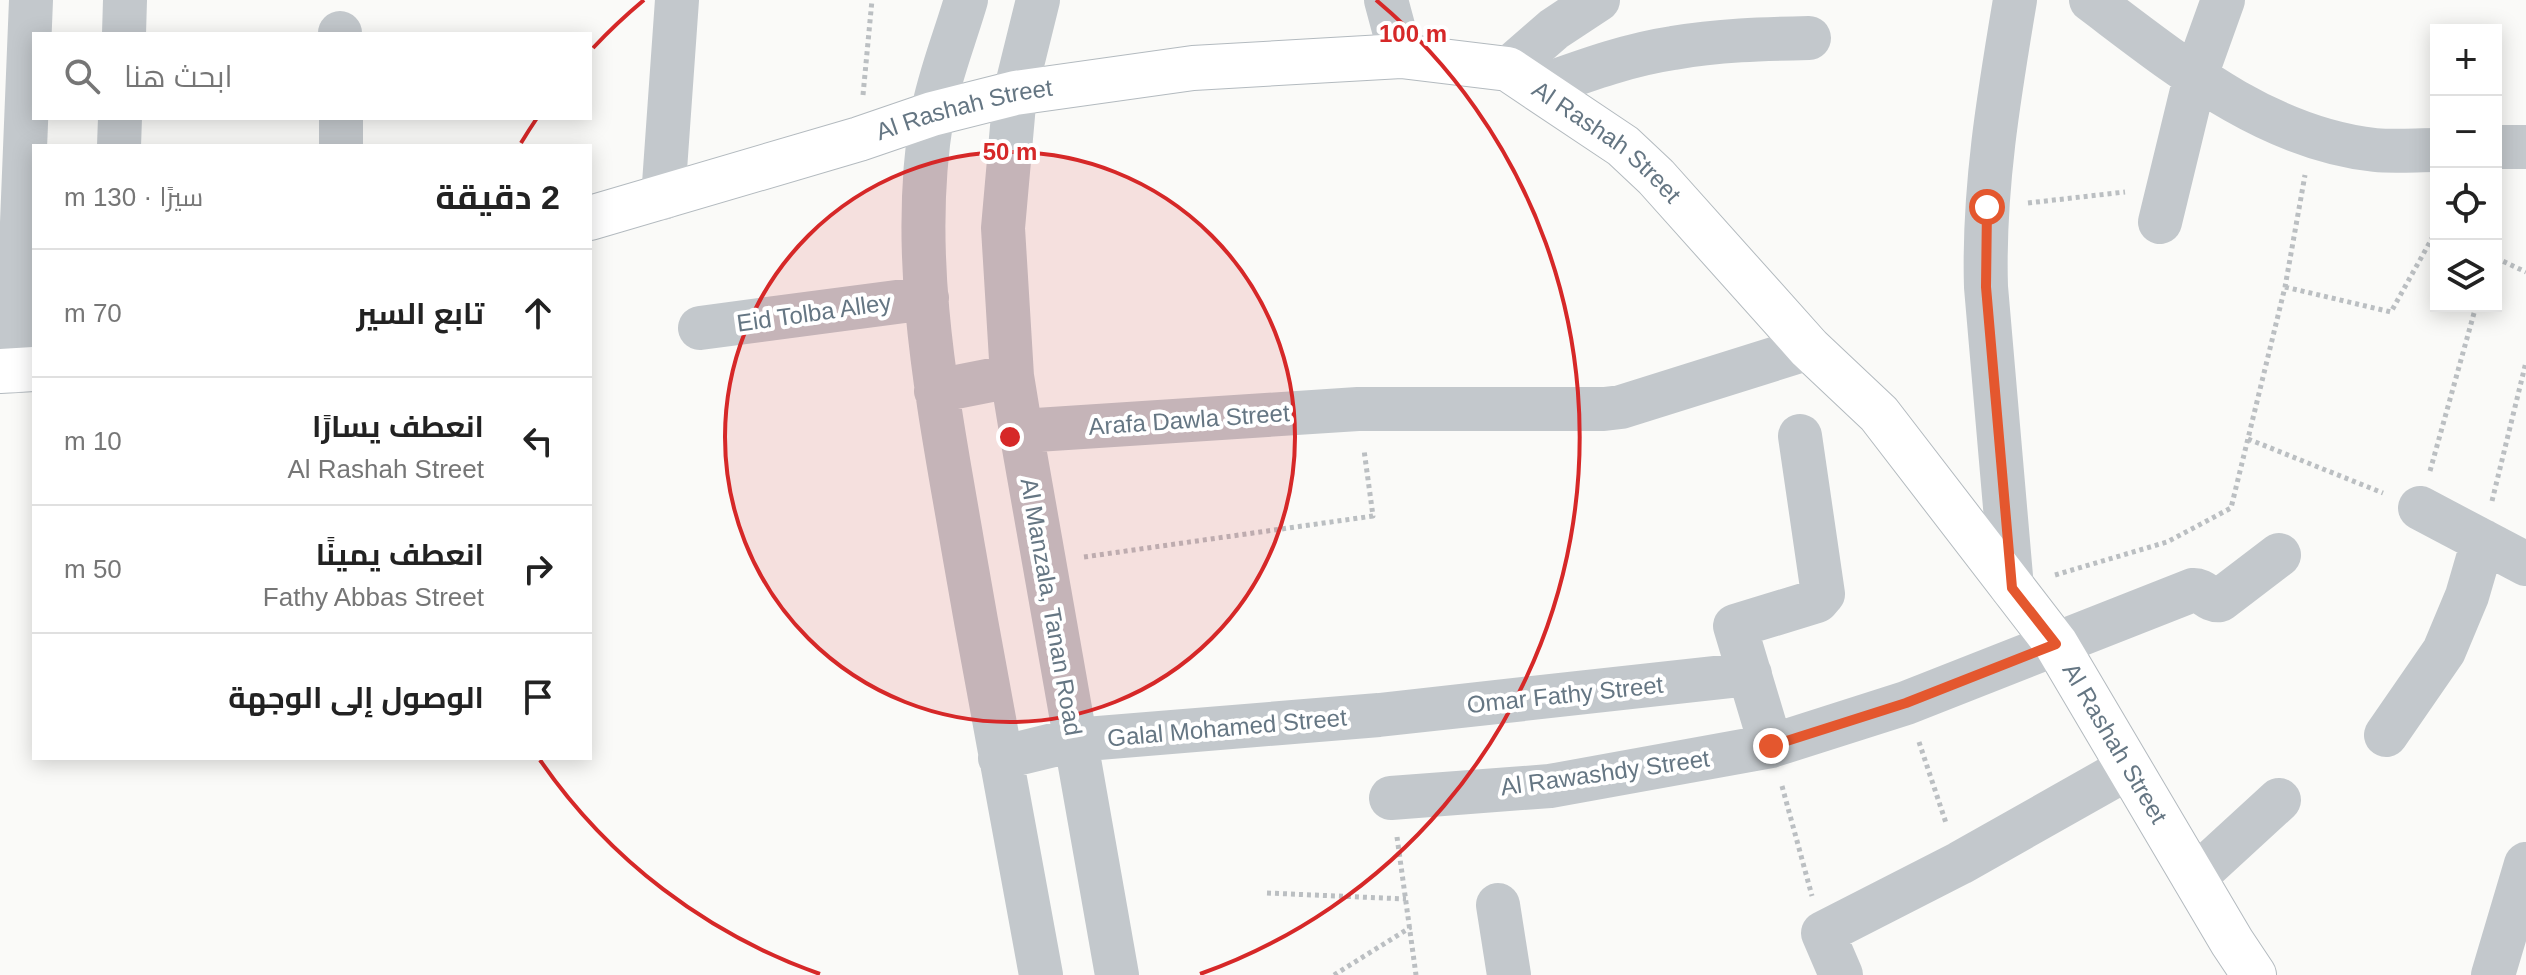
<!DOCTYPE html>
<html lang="ar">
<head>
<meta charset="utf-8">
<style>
  body { margin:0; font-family:Arial,Cairo,sans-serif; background:#f6f6f6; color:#222; direction:rtl }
  .controls { position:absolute; right:24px; top:24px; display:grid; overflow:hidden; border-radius:0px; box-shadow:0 4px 20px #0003 }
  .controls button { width:72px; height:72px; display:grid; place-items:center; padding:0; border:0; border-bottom:2px solid #e0e0e0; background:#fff; color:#222; font:40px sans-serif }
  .stop { position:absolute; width:24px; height:24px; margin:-18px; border:6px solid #e4572e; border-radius:50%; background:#fff }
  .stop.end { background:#e4572e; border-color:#fff; box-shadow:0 2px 8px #0008 }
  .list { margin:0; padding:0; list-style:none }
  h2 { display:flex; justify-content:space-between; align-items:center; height:104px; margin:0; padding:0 32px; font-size:34px }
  h2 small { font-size:26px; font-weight:400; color:#767676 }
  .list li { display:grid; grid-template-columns:52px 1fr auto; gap:24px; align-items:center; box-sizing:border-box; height:128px; padding:0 32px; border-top:2px solid #e0e0e0 }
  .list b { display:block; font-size:30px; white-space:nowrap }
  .list p { margin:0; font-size:26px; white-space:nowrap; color:#767676 }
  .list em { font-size:26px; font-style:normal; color:#767676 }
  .icon { flex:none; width:44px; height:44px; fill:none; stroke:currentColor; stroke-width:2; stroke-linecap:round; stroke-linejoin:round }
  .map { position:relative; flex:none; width:2526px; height:975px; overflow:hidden; direction:ltr }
  .search { position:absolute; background:#fff; box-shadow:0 4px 20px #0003; left:32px; top:32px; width:560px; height:88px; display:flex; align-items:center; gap:20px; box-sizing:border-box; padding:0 28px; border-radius:0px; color:#767676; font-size:30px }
  .panel { position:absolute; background:#fff; box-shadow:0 4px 20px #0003; left:32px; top:144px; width:560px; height:616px; border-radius:0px; direction:rtl }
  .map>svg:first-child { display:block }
</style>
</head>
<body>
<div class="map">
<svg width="2526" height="975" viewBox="0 0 2526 975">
  <rect width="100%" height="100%" fill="#fafaf8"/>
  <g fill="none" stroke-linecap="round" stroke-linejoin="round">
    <defs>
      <g id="secondary">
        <path id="s1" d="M 590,218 L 859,139 L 932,114 L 1015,93 L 1193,68 L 1401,56 L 1508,69 L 1623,146 L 1656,177 L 1809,348 L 1879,414 L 2056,644 L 2232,942 L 2254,975"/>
        <path d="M 0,371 L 34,369"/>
      </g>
    </defs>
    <!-- secondary casing -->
    <use href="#secondary" stroke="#b3babf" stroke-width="46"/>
    <!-- path -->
    <path stroke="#bbbfc2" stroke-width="5" stroke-dasharray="4 4" stroke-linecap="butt" d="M 863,95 L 872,0
      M 2028,203 L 2125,192
      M 2496,205 L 2498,187
      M 2496,258 L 2526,272
      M 2285,287 L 2391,312 L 2436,231
      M 2248,439 L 2383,493
      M 2430,471 L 2476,306
      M 2492,501 L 2526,362
      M 1084,557 L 1373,516 L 1364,450
      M 2055,575 L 2167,542 L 2231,508 L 2285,287 L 2305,175
      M 1919,742 L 1946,823
      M 1782,786 L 1812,896
      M 1397,837 L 1416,975
      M 1267,893 L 1406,899
      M 1334,975 L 1411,927"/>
    <!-- minor -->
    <path stroke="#c3c8cc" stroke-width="44" d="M 966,0 C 955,38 939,77 932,116 C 908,259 939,406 963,547 C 988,690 1014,833 1041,975
      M 1038,0 L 1015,93 L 1003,228 L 1012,376 L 1021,431 L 1117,975
      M 1386,0 L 1401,56
      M 2091,0 C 2176,64 2265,138 2375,150 C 2395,152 2416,150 2436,150
      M 340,33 L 340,34
      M 124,34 L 125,0
      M 1508,69 L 1554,29 L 1598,0
      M 1536,88 C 1581,72 1626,55 1673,48 C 1718,40 1763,39 1809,38
      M 341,118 L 341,146
      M 119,146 L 120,118
      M 2496,147 L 2526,147
      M 663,198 L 677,0
      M 2160,222 L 2195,78 L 2223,0
      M 700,328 L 927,298
      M 16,371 L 31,0
      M 936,391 L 1012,376
      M 1021,431 L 1358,409 L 1604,409 L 1621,407 L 1809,348
      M 2420,508 L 2526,564
      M 2012,588 L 1986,287 C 1983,190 1999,95 2015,0
      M 2386,735 L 2444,651 L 2467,596 L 2483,541
      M 1771,746 L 1735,626 L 1817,601 L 1823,594 L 1800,436
      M 1000,758 L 1074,740 L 1379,715 L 1750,674
      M 1391,798 L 1550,786 L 1771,746 L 1906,703 L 2193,590 C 2203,589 2209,602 2220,600 L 2279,555
      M 2194,878 L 2279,800
      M 1498,905 L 1509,975
      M 1841,975 L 1823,933 L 1960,863 L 2128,768
      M 2493,975 L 2526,864"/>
    <!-- secondary -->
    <use href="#secondary" stroke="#fff" stroke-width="44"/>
  </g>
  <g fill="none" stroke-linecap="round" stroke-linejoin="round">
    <!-- route -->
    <path stroke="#e4572e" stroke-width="10" d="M 1771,746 L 1906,703 L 2056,644 L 2012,588 L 1986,287 L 1987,207"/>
  </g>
  <!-- distance rings -->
  <circle cx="1010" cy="437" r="285" fill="#d62828" fill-opacity=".12"/>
  <g fill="none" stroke="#d62828" stroke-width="4">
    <circle cx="1010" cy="437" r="285"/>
    <path d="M820 974A570 570 0 0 1 540 760M521 143A570 570 0 0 1 537 118M593 48A570 570 0 0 1 644 0M1376 0A570 570 0 0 1 1200 974"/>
  </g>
  <g text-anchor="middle" stroke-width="8" stroke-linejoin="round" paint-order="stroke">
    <!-- street labels -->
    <g font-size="24" fill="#657683" stroke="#fff">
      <text dy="8" stroke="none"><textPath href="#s1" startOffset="390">Al Rashah Street</textPath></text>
      <text dy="8" stroke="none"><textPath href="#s1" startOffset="1062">Al Rashah Street</textPath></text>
      <text transform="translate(814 313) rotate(-8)" y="8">Eid Tolba Alley</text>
      <text transform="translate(1189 420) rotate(-4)" y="8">Arafa Dawla Street</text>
      <text transform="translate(1051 607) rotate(80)" y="8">Al Manzala, Tanan Road</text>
      <text transform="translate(1565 695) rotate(-6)" y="8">Omar Fathy Street</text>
      <text transform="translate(1227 728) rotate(-5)" y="8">Galal Mohamed Street</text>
      <text dy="8" stroke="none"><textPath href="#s1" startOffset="1854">Al Rashah Street</textPath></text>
      <text transform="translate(1605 773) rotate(-8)" y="8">Al Rawashdy Street</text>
    </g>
  </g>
  <circle cx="1010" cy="437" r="12" fill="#d62828" stroke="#fff" stroke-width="4"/>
  <g font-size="24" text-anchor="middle" font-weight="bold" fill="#d62828" stroke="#fff" stroke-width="8" stroke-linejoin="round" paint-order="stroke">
    <text x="1413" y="42">100 m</text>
    <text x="1010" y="160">50 m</text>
  </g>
</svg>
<div class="controls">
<button>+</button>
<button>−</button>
<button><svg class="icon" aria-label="locate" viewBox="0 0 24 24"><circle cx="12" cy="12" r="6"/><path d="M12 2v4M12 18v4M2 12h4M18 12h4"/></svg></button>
<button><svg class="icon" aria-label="layers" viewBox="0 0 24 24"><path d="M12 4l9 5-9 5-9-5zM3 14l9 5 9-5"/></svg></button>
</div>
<div class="stop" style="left:1987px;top:207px"></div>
<div class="stop end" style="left:1771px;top:746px"></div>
<div class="search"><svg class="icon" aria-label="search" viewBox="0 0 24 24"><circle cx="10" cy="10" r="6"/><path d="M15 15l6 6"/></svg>ابحث هنا</div>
<section class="panel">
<h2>2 دقيقة<small>سيرًا · 130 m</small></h2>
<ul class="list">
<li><svg class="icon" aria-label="ahead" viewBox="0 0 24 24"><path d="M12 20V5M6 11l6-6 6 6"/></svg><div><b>تابع السير</b></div><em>70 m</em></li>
<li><svg class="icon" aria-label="left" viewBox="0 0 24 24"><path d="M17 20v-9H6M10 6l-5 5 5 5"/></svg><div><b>انعطف يسارًا</b><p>Al Rashah Street</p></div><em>10 m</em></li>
<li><svg class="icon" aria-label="right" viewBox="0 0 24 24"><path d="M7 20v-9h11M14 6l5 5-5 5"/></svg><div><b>انعطف يمينًا</b><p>Fathy Abbas Street</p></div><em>50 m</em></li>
<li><svg class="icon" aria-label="arrive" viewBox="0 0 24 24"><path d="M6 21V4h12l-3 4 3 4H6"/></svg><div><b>الوصول إلى الوجهة</b></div></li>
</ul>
</section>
</div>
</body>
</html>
